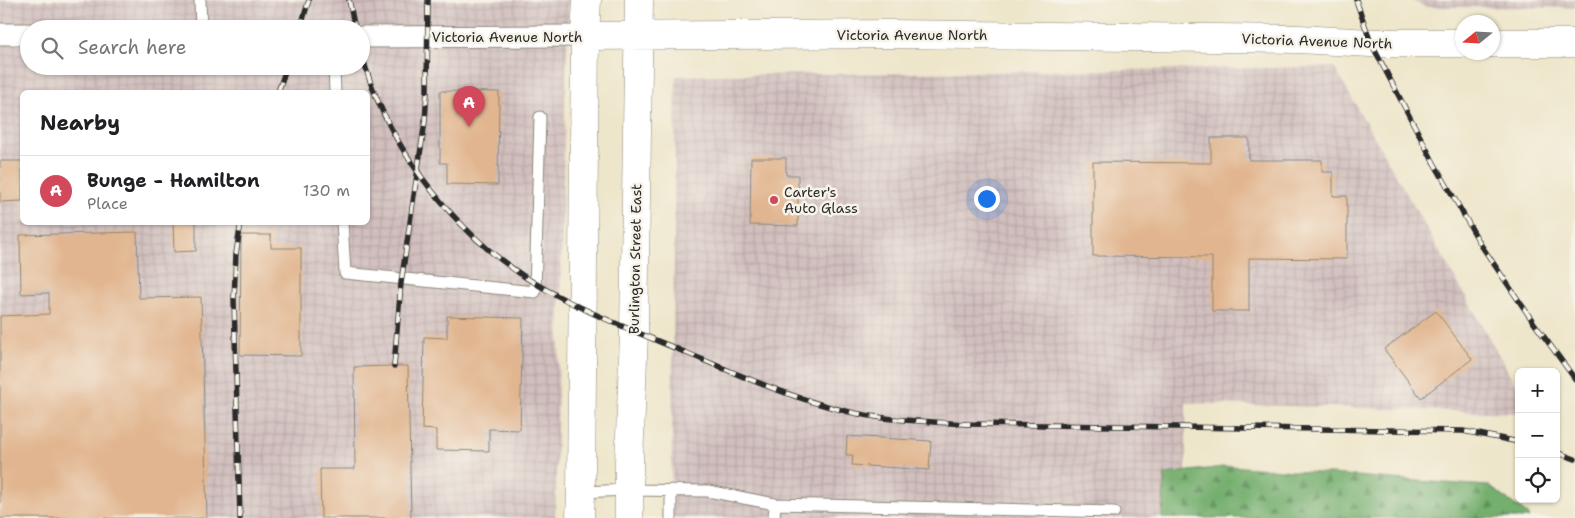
<!DOCTYPE html>
<html lang="en">
<head>
<meta charset="utf-8">
<style>
  body { margin:0; font-family:"Shantell Sans",sans-serif; background:#f6f6f6; color:#202124 }
  .controls { position:absolute; right:15px; bottom:15px; display:grid; overflow:hidden; border-radius:8px; box-shadow:0 1px 4px #0004 }
  .controls button { width:45px; height:45px; display:grid; place-items:center; padding:0; border:0; border-bottom:1px solid #e0e0e0; background:#fff; color:#202124; font:25px sans-serif }
  .compass { position:absolute; left:1455px; top:15px; width:45px; height:45px; border-radius:50%; background:#fff; box-shadow:0 1px 4px #0004; rotate:252deg }
  .you { position:absolute; left:986px; top:198px; width:18px; height:18px; margin:-12px; border:4px solid #fff; border-radius:50%; background:#1a73e8; box-shadow:0 0 0 8px #1a73e833 }
  .badge { display:grid; place-items:center; width:32px; height:32px; border-radius:50%; background:#d1495b; color:#fff; font-size:16px; font-weight:700 }
  .pin { position:absolute; translate:-50% -41px; filter:drop-shadow(0 1px 2px #0008) }
  .pin::after { content:''; position:absolute; top:26px; width:18px; height:15px; background:inherit; clip-path:polygon(0 0,100% 0,50% 100%) }
  .list { margin:0; padding:0; list-style:none }
  h2 { display:flex; justify-content:space-between; align-items:center; height:65px; margin:0; padding:0 20px; font-size:21px }
  h2 small { font-size:16px; font-weight:400; color:#757577 }
  .list li { display:grid; grid-template-columns:32px 1fr auto; gap:15px; align-items:center; box-sizing:border-box; height:70px; padding:0 20px; border-top:1px solid #e0e0e0 }
  .list b { display:block; font-size:19px; white-space:nowrap }
  .list p { margin:0; font-size:16px; white-space:nowrap; color:#757577 }
  .list em { font-size:16px; font-style:normal; color:#757577 }
  .icon { flex:none; width:28px; height:28px; fill:none; stroke:currentColor; stroke-width:2; stroke-linecap:round; stroke-linejoin:round }
  .map { position:relative; flex:none; width:1575px; height:518px; overflow:hidden }
  .search { position:absolute; background:#fff; box-shadow:0 1px 4px #0004; left:20px; top:20px; width:350px; height:55px; display:flex; align-items:center; gap:12px; box-sizing:border-box; padding:0 18px; border-radius:28px; color:#757577; font-size:19px }
  .panel { position:absolute; background:#fff; box-shadow:0 1px 4px #0004; left:20px; top:90px; width:350px; height:135px; border-radius:8px }
  .map>svg:first-child { display:block }
</style>
</head>
<body>
<div class="map">
<svg width="1575" height="518" viewBox="0 0 1575 518">
  <defs>
    <pattern id="industrial-grid" width="8" height="8" patternUnits="userSpaceOnUse" patternTransform="scale(1.25)"><rect width="8" height="8" fill="#d1bfbe"/><path d="M0 4h8M4 0v8" fill="none" stroke="#b4a4a3"/></pattern>
    <pattern id="forest-firs" width="22" height="20" patternUnits="userSpaceOnUse" patternTransform="scale(1.25)"><rect width="22" height="20" fill="#74af6e"/><path d="M5 1l3.5 6h-7zM16 11l3.5 6h-7z" fill="#5f8f5b"/></pattern>
  </defs>
  <rect width="100%" height="100%" fill="#f7f3e8"/>
  <filter id="ink" filterUnits="userSpaceOnUse"><feTurbulence type="fractalNoise" baseFrequency=".02" numOctaves="2"/><feDisplacementMap in="SourceGraphic" scale="10" xChannelSelector="R" yChannelSelector="G"/><feConvolveMatrix kernelMatrix="1 2 1 2 8 2 1 2 1" color-interpolation-filters="sRGB"/></filter>
  <filter id="wash" filterUnits="userSpaceOnUse"><feTurbulence type="fractalNoise" baseFrequency=".0096" numOctaves="4" result="noise"/><feDisplacementMap in="SourceGraphic" scale="20" xChannelSelector="R" yChannelSelector="G"/><feGaussianBlur stdDeviation="1.12" result="paint"/><feColorMatrix in="noise" values="0 0 0 0 0 0 0 0 0 0 0 0 0 0 0 0 0 1.4 0 .05"/><feComposite in="paint" operator="in"/></filter>
  <g filter="url(#wash)">
    <rect width="100%" height="100%" fill="#eee6ca"/>
    <!-- industrial -->
    <path fill="url(#industrial-grid)" fill-rule="evenodd" d="M 0,0 L 569,0 L 565,101 L 555,518 L 0,518 ZM 29,29 L 361,29 L 361,66 L 29,66 ZM 22,92 L 368,92 L 368,222 L 22,222 Z
      M 1411,0 L 1575,0 L 1575,8 L 1426,7 Z
      M 1334,67 L 1519,390 L 1519,413 L 1186,403 L 1186,518 L 671,518 L 676,76 Z"/>
    <!-- forest -->
    <path fill="url(#forest-firs)" stroke="#506d4c" d="M 1231,466 L 1418,481 L 1489,486 L 1526,513 L 1529,518 L 1162,518 L 1165,474 Z"/>
    <g id="blocks">
      <!-- building -->
      <path fill="#e1b58f" d="M 440,91 L 499,92 L 498,185 L 447,184 L 447,163 L 440,163 Z
        M 1211,138 L 1249,138 L 1249,160 L 1322,160 L 1322,172 L 1333,172 L 1333,196 L 1347,196 L 1347,259 L 1249,258 L 1249,311 L 1212,311 L 1212,257 L 1093,256 L 1093,162 L 1211,163 Z
        M 751,158 L 786,158 L 786,175 L 798,175 L 798,226 L 750,225 Z
        M 0,161 L 22,161 L 22,201 L 0,202 Z
        M 173,222 L 196,222 L 196,251 L 174,252 Z
        M 137,232 L 139,298 L 201,297 L 207,518 L 0,518 L 0,316 L 49,314 L 49,293 L 21,294 L 20,235 Z
        M 241,235 L 271,235 L 271,248 L 301,248 L 301,356 L 240,355 Z
        M 1436,311 L 1472,359 L 1421,398 L 1384,349 Z
        M 447,316 L 523,318 L 520,430 L 489,429 L 489,451 L 436,450 L 436,430 L 422,429 L 424,337 L 447,338 Z
        M 394,366 L 408,366 L 411,518 L 321,518 L 320,469 L 355,469 L 354,367 Z
        M 847,436 L 931,441 L 929,470 L 852,465 L 853,455 L 846,455 Z"/>
    </g>
  </g>
  <g filter="url(#ink)">
    <use href="#blocks" fill-opacity="0" stroke="#8c887a" stroke-width="1"/>
    <g fill="none" stroke-linecap="round" stroke-linejoin="round">
      <defs>
        <path id="service" d="M 200,0 L 201,29
          M 334,66 L 335,92
          M 342,222 L 345,273 L 535,292 L 540,117
          M 581,492 L 629,490 L 708,491 L 775,504 L 1114,512
          M 671,518 L 671,490
          M 774,518 L 775,504"/>
        <path id="minor" d="M 0,34 L 29,34
          M 361,37 L 585,36"/>
        <path id="secondary" d="M 585,36 L 892,34 L 1298,39 L 1371,43 L 1462,43
          M 1492,43 L 1575,43
          M 580,518 L 581,492 L 585,36 L 587,0
          M 629,518 L 629,462 L 634,332 L 639,0"/>
      </defs>
      <!-- service casing -->
      <use href="#service" stroke="#8c887a" stroke-width="13"/>
      <!-- minor casing -->
      <use href="#minor" stroke="#8c887a" stroke-width="23"/>
      <!-- secondary casing -->
      <use href="#secondary" stroke="#8c887a" stroke-width="29"/>
      <!-- service -->
      <use href="#service" stroke="#fff" stroke-width="11"/>
      <!-- minor -->
      <use href="#minor" stroke="#fff" stroke-width="21"/>
      <!-- secondary -->
      <use href="#secondary" stroke="#fff" stroke-width="28"/>
      <defs>
        <path id="rail" d="M 349,0 L 355,29
          M 1356,0 L 1371,43 L 1434,163 L 1481,245 L 1534,323 L 1575,379
          M 300,29 L 309,0
          M 361,51 C 383,140 449,227 525,277 C 574,308 629,329 682,351 C 737,374 792,399 850,412 C 888,421 927,421 966,424 L 1463,431 L 1519,442
          M 278,92 L 287,66
          M 394,366 L 401,283 L 425,121 L 427,91 L 428,0
          M 1556,452 L 1575,459
          M 240,518 L 234,299 L 236,254 L 241,222"/>
      </defs>
      <!-- rail casing -->
      <use href="#rail" stroke="#2b2b2b" stroke-width="5.5"/>
      <!-- rail -->
      <use href="#rail" stroke="#f7f3e8" stroke-width="4" stroke-dasharray="11" stroke-linecap="butt"/>
    </g>
  </g>
  <!-- markers -->
  <circle fill="#d1495b" stroke="#f7f3e8" stroke-width="2" cx="774" cy="200" r="5"/>
  <g text-anchor="middle" stroke-width="5" stroke-linejoin="round" paint-order="stroke">
    <!-- street labels -->
    <g font-size="14" fill="#2b2b2b" stroke="#f7f3e8">
      <text x="912" y="40">Victoria Avenue North</text>
      <text x="507" y="42">Victoria Avenue North</text>
      <text transform="translate(1317 41) rotate(2)" y="5">Victoria Avenue North</text>
      <text transform="translate(635 259) rotate(-89)" y="5">Burlington Street East</text>
    </g>
    <!-- poi labels -->
    <g font-size="14" fill="#2b2b2b" stroke="#f7f3e8" text-anchor="start">
      <text x="784" y="197">Carter's<tspan x="784" dy="16">Auto Glass</tspan></text>
    </g>
  </g>
</svg>
<div class="controls">
<button>+</button>
<button>−</button>
<button><svg class="icon" aria-label="locate" viewBox="0 0 24 24"><circle cx="12" cy="12" r="6"/><path d="M12 2v4M12 18v4M2 12h4M18 12h4"/></svg></button>
</div>
<svg class="compass" viewBox="-18 -18 36 36"><path d="M0-13l5 13h-10z" fill="#e53935"/><path d="M0 13l5-13h-10z" fill="#757577"/></svg>
<div class="you"></div>
<div class="pin badge" style="left:469px;top:127px">A</div>
<div class="search"><svg class="icon" aria-label="search" viewBox="0 0 24 24"><circle cx="10" cy="10" r="6"/><path d="M15 15l6 6"/></svg>Search here</div>
<section class="panel">
<h2>Nearby<small></small></h2>
<ul class="list">
<li><span class="badge">A</span><div><b>Bunge - Hamilton</b><p>Place</p></div><em>130 m</em></li>
</ul>
</section>
</div>
</body>
</html>
